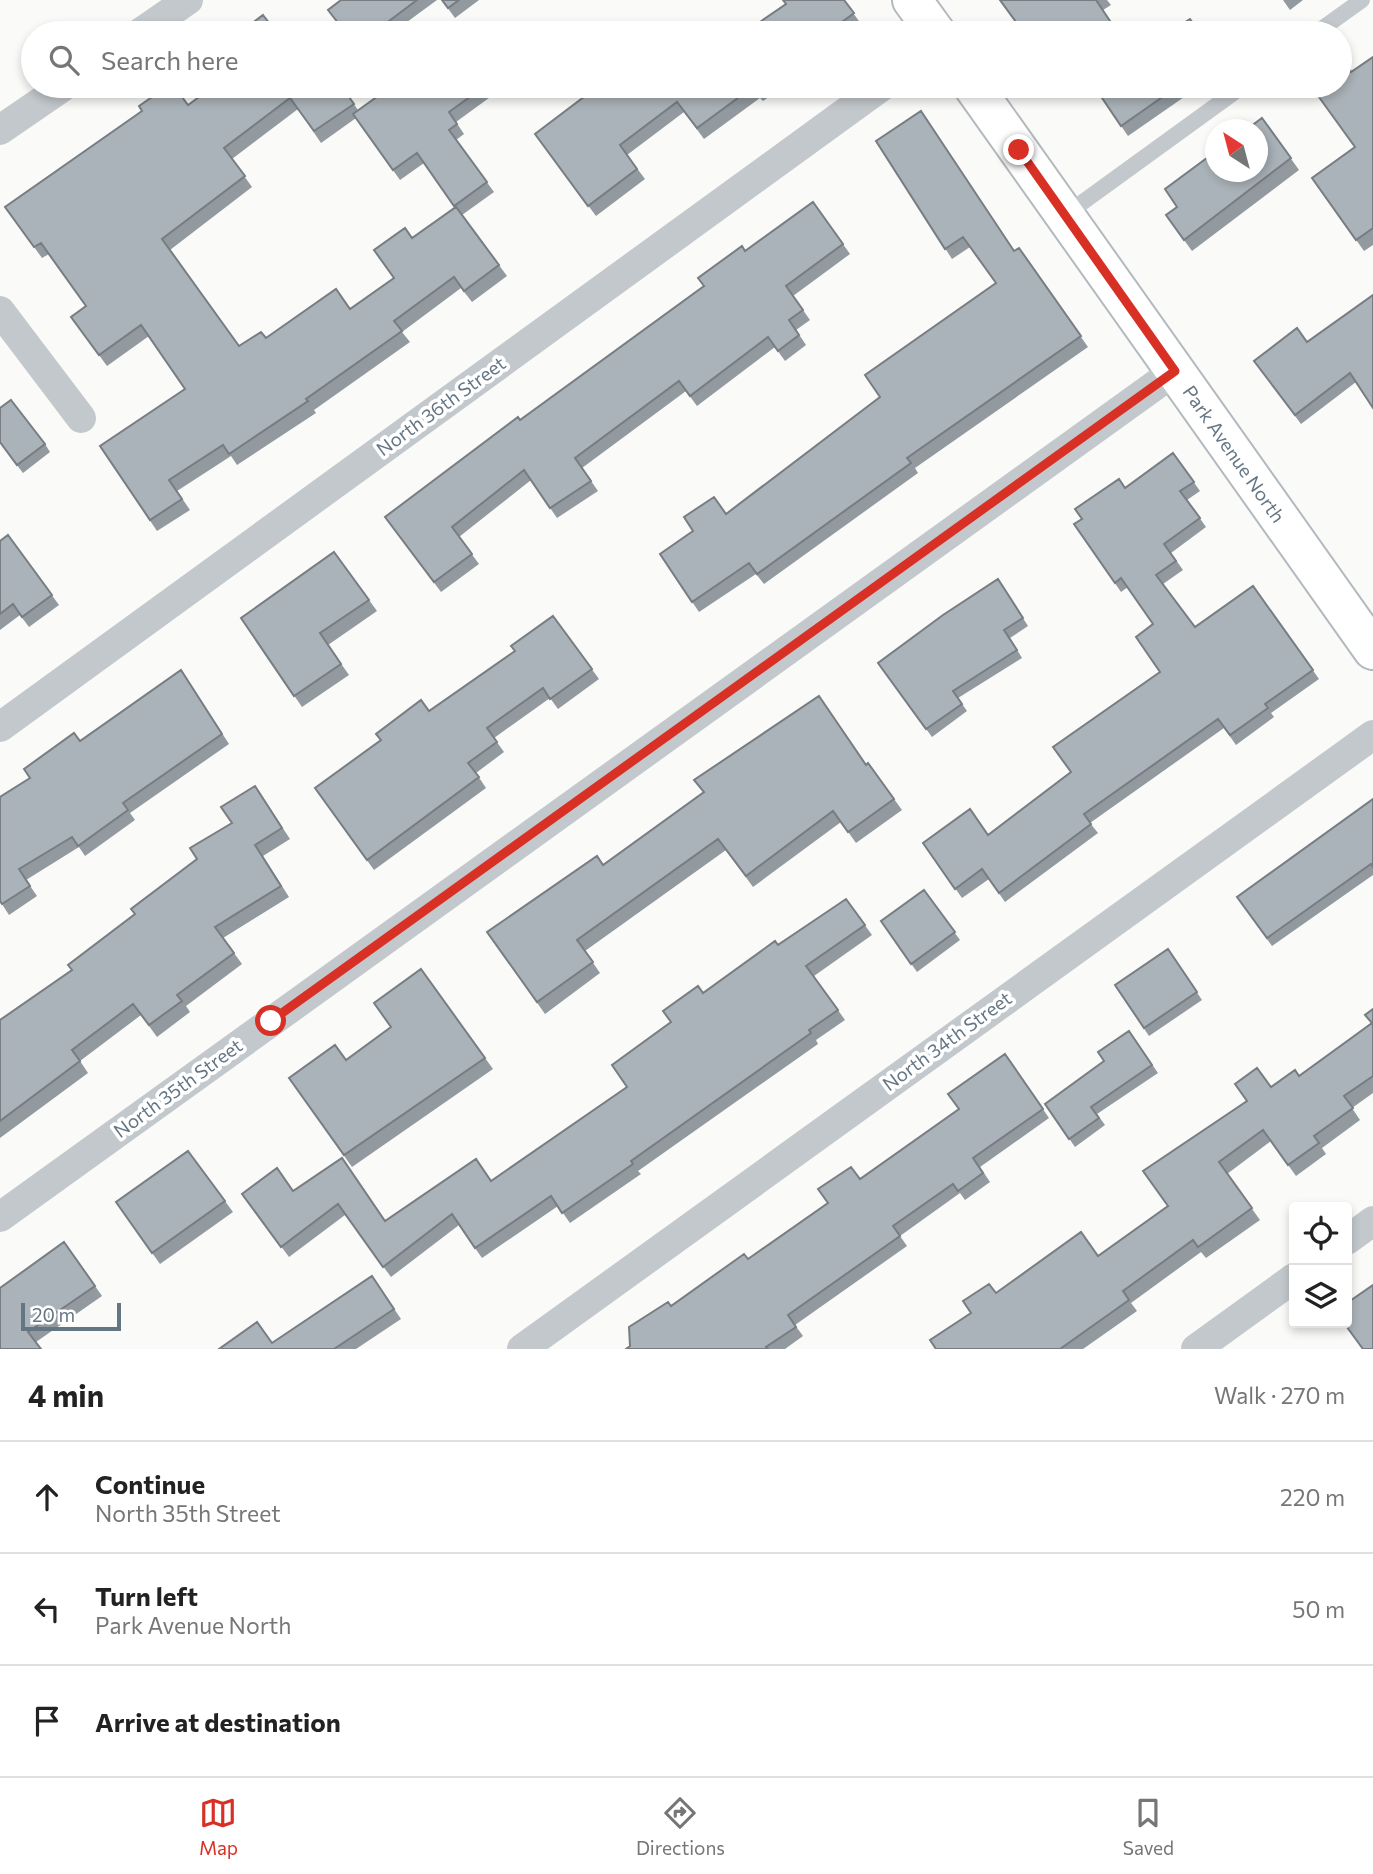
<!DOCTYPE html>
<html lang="en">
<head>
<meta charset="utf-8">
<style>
  body { margin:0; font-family:Commissioner,sans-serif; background:#f2f2f2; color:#222 }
  .controls { position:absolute; right:21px; bottom:21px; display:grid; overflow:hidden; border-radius:7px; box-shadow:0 4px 10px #0003 }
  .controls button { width:63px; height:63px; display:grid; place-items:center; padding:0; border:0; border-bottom:2px solid #e0e0e0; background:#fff; color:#222; font:35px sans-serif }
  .compass { position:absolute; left:1205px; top:119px; width:63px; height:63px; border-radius:50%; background:#fff; box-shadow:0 4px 10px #0003; rotate:324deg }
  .scale { position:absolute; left:21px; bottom:18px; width:100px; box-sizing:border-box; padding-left:7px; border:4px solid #657683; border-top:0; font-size:19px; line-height:24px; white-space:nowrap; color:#657683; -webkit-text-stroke:5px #fff; paint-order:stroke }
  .stop { position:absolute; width:21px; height:21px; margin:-16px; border:5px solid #d93025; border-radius:50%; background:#fff }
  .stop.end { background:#d93025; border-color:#fff; box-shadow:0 2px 7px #0008 }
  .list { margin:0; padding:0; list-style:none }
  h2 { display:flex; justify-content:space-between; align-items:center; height:91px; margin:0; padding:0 28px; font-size:30px }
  h2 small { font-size:23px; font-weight:400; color:#767676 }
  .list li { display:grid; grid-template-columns:46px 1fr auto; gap:21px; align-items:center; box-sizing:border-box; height:112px; padding:0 28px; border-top:2px solid #e0e0e0 }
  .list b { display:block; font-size:26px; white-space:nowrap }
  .list p { margin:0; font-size:23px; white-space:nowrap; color:#767676 }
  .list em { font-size:23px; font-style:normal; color:#767676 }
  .icon { flex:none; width:38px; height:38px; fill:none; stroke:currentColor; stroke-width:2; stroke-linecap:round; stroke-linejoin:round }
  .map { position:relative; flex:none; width:1373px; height:1349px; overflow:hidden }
  .search { position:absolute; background:#fff; box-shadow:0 4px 10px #0003; left:21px; right:21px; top:21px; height:77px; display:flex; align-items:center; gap:18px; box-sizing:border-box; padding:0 24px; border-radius:38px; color:#767676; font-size:26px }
  .sheet { height:427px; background:#fff }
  nav { display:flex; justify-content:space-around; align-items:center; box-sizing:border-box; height:98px; border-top:2px solid #e0e0e0; background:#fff; font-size:19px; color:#767676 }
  nav a { display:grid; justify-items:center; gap:4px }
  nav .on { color:#d93025 }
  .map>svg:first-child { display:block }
</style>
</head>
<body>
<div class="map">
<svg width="1373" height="1349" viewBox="0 0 1373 1349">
  <rect width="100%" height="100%" fill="#fafaf8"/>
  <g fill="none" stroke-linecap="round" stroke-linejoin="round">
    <defs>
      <path id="secondary" d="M 912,0 L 936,33
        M 973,86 L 1373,650"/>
    </defs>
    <!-- secondary casing -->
    <use href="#secondary" stroke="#b3babf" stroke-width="42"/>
    <!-- lane -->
    <path stroke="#c3c8cc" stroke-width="16" d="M 1316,33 L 1362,0
      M 1065,215 L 1243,86"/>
    <!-- street -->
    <path stroke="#c3c8cc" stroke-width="30" d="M 140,33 L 188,0
      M 0,130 L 64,86
      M 0,311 L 81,418
      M 0,727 L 882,86
      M 0,1217 L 1175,371
      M 1347,1240 L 1373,1221
      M 522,1349 L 1373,735
      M 1196,1349 L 1294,1278"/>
    <!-- secondary -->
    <use href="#secondary" stroke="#fff" stroke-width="38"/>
  </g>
  <!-- wall -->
  <path fill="#929a9f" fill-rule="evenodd" d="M 341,0 L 437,0 L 392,33 L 345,33 Z
    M 442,0 L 479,0 L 455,18 Z
    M 844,0 L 861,24 L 848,33 L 744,33 Z
    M 999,0 L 1107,0 L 1111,5 L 1103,10 L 1118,33 L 1024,33 Z
    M 1283,0 L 1303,0 L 1290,10 Z
    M 1373,57 L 1373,245 L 1364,251 L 1312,178 L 1355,147 L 1351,72 Z
    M 341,86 L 358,110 L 392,86 L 486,86 L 493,95 L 456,122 L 464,134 L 456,140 L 494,192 L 462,215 L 507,276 L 472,302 L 461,288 L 402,332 L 410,342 L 314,410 L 316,413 L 237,465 L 231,456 L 177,491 L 190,510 L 157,531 L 100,446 L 185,389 L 149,336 L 107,366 L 71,317 L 86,306 L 49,254 L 42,258 L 5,207 L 188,105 ZM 298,109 L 321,143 L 356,118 L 400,180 L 424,163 L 455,207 L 412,238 L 394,278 L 350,309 L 266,338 L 239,346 L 170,250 L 252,187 L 232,159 Z
    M 590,86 L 785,86 L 763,101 L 760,98 L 704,139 L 684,112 L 627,155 L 645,179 L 596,216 L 535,134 L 593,90 Z
    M 1094,86 L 1200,86 L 1128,136 Z
    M 1262,118 L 1299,170 L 1192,251 L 1166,215 L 1177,207 Z
    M 876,141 L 1015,251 L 1019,248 L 1088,347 L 915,468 L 918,473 L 764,584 L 756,574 L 699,612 L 660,554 L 726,514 L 880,397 L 996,283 L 970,247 L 952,259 Z
    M 813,202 L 850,254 L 793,296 L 810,320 L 796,330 L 806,345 L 785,361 L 775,347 L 697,406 L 686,391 L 582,468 L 598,491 L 557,518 L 531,480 L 459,537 L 479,564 L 441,592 L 385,517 L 520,420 L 704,286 L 745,251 Z
    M 1373,295 L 1356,382 L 1301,424 L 1254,361 L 1307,342 Z
    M 0,443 L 45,444 L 50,452 L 23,473 Z
    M 1173,453 L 1200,491 L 1187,500 L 1206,527 L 1171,553 L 1183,570 L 1163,584 L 1195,627 L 1253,586 L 1319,679 L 1271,713 L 1274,717 L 1236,745 L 1224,728 L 1090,823 L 1098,833 L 1005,902 L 989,879 L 962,898 L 923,843 L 988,835 L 1071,772 L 1160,672 L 1153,624 L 1128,587 L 1121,592 L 1074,524 Z
    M 8,535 L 59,605 L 29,627 L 20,615 L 0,630 L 0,541 Z
    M 334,552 L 377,611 L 328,645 L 349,675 L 302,707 L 241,618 Z
    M 998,579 L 1028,626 L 1010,638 L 1022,658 L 958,698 L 967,711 L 932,737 L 878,663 Z
    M 553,616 L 599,679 L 558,709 L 550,698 L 494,738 L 504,752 L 476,773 L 486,788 L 374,870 L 315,788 L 429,711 L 515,651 Z
    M 181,670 L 229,744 L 130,813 L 135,820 L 85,856 L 79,847 L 26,880 L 37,896 L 9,915 L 0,901 L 30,778 Z
    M 868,763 L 902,810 L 856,843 L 841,822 L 753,887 L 726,850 L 585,951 L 600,973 L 545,1014 L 487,932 L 597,856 L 604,865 Z
    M 255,786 L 290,839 L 263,856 L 289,897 L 223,938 L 242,964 L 186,1006 L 190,1012 L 157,1037 L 141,1015 L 80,1061 L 88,1073 L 0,1138 L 0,1020 L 72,970 L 197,859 L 232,823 Z
    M 1373,799 L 1373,875 L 1272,946 L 1237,897 Z
    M 924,890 L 960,940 L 917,972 L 881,921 Z
    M 846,899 L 872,935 L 814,976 L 845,1020 L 816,1040 L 818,1044 L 638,1171 L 641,1174 L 570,1223 L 558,1206 L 482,1258 L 459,1225 L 391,1277 L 345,1215 L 289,1257 L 242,1194 L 293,1191 L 342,1158 L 385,1221 L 491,1181 L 627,1087 L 671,1022 L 703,993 Z
    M 1168,949 L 1202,1000 L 1149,1036 L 1115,985 Z
    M 421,969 L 493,1069 L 352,1167 L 289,1078 L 346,1060 L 391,1027 Z
    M 1373,1009 L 1373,1093 L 1352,1108 L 1360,1120 L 1322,1148 L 1326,1154 L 1296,1176 L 1271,1141 L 1227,1174 L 1260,1220 L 1206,1258 L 1201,1252 L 1131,1303 L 1137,1311 L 1083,1349 L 936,1349 L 971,1313 L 996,1293 L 1098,1256 L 1168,1206 L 1271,1087 L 1299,1076 L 1371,1023 Z
    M 1129,1031 L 1158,1073 L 1097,1114 L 1105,1125 L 1075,1147 L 1045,1104 L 1104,1061 Z
    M 1005,1054 L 1049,1118 L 980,1167 L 990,1182 L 965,1200 L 960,1193 L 900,1236 L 907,1246 L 795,1325 L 803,1336 L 785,1349 L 626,1349 L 671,1306 L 748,1259 L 959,1109 Z
    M 188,1151 L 233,1212 L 160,1264 L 116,1202 Z
    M 64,1242 L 102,1296 L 36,1342 L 0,1349 Z
    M 372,1276 L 401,1319 L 356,1349 L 219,1349 L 272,1343 Z"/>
  <!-- building -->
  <path fill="#aab3b9" stroke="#777d82" stroke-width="2" d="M 341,0 L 417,0 L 373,33 L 346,33 L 328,10 Z
    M 442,0 L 459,0 L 448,8 Z
    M 783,0 L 844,0 L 854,13 L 827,33 L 744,33 L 786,4 Z
    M 1000,0 L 1096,0 L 1118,33 L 1059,33 L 1056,29 L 1050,33 L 1024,33 Z
    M 263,15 L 277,33 L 239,33 Z
    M 1190,19 L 1200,33 L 1168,33 Z
    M 1340,56 L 1351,72 L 1373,57 L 1373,228 L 1356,240 L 1312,178 L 1355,147 L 1311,86 L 1340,86 Z
    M 168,86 L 174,86 L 188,105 L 214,86 L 341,86 L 354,104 L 314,131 L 290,98 L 224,148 L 245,176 L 162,239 L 239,346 L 261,332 L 266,338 L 336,289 L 350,309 L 394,278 L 374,250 L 405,228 L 412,238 L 456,207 L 499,265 L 464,291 L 454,277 L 394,321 L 402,331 L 306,399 L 308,401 L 229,454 L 223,445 L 169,480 L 182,499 L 150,520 L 100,446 L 185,389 L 141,325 L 99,355 L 71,317 L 86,306 L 41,243 L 34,247 L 5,207 L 142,111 L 139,106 Z
    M 392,86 L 485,86 L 449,112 L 457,124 L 449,130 L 487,182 L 454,206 L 417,153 L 393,170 L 353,114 Z
    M 590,86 L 763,86 L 756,91 L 753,87 L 697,128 L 677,102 L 620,145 L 637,169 L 588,206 L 535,134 L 593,90 Z
    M 1094,86 L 1178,86 L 1121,126 Z
    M 921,111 L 1014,251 L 1019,248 L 1081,336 L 907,458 L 911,463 L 757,574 L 749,563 L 692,602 L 660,554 L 693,531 L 684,517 L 714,497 L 726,514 L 880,397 L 865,375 L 996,283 L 963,237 L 945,249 L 876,141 Z
    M 1262,118 L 1291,158 L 1184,240 L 1166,215 L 1177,207 L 1165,189 L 1215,152 L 1215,172 L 1257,172 L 1257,130 L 1246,130 Z
    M 813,202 L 843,244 L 786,286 L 803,310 L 789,320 L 799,335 L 778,351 L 768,337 L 690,396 L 679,381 L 575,458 L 591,481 L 550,508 L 524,470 L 452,527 L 472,554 L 434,582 L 385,517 L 518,417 L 520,420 L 704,286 L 698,278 L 742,246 L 745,251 Z
    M 1373,295 L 1373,408 L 1350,373 L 1295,415 L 1254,361 L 1297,328 L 1307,342 Z
    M 11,400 L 45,444 L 17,465 L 0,442 L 0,408 Z
    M 1173,453 L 1194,482 L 1180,491 L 1200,518 L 1164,544 L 1176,561 L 1156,575 L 1195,627 L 1253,586 L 1313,670 L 1265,704 L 1268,708 L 1230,735 L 1218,719 L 1084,814 L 1091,824 L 999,893 L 982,869 L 955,889 L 923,843 L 970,809 L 988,835 L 1071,772 L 1053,747 L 1160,672 L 1136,637 L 1153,624 L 1121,578 L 1115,583 L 1074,524 L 1082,519 L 1075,509 L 1119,479 L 1125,488 Z
    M 8,535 L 52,595 L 22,617 L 13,604 L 0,614 L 0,541 Z
    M 334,552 L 369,600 L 320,633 L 341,664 L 294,696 L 241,618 Z
    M 998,579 L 1023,618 L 1004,630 L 1017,650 L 953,691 L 962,704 L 926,729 L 878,663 L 943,615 Z
    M 553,616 L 592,669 L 550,699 L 543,688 L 487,728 L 497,742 L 468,763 L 479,777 L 367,860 L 315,788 L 381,740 L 376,734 L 421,700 L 429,711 L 515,651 L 511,646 Z
    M 181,670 L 222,734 L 123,803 L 128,810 L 78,846 L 72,837 L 19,869 L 30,886 L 2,904 L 0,901 L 0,797 L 30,778 L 24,769 L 74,733 L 80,741 Z
    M 819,696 L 866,765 L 868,763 L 894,799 L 848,832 L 833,811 L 746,876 L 718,839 L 577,940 L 593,962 L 537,1002 L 487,932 L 597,856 L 603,865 L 704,792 L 694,780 Z
    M 255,786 L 282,828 L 255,845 L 281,886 L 215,927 L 234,953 L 177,995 L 182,1001 L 149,1025 L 133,1004 L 72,1050 L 80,1061 L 0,1121 L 0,1020 L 72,970 L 68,965 L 135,914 L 131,909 L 197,859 L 190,848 L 232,823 L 221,807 Z
    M 1373,799 L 1373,867 L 1371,864 L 1267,938 L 1237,897 Z
    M 924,890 L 955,932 L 911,964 L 881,921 Z
    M 846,899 L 865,925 L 806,966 L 838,1010 L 809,1030 L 811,1033 L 631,1161 L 633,1164 L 562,1213 L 551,1196 L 475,1248 L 452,1214 L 383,1267 L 338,1204 L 281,1247 L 242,1194 L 277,1168 L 293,1191 L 342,1158 L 385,1221 L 476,1159 L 491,1181 L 627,1087 L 612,1065 L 671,1022 L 663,1011 L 698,986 L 703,993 L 775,941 L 778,945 Z
    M 1168,949 L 1197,992 L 1144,1028 L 1115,985 Z
    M 421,969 L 485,1058 L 344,1155 L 289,1078 L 335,1045 L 346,1060 L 391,1027 L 374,1003 Z
    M 1373,1009 L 1373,1076 L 1344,1096 L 1353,1108 L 1314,1136 L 1319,1143 L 1288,1165 L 1263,1130 L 1219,1162 L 1252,1208 L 1198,1247 L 1193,1240 L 1123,1291 L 1129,1300 L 1060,1349 L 936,1349 L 930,1340 L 971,1313 L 963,1301 L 989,1284 L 996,1293 L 1081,1232 L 1098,1256 L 1168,1206 L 1143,1171 L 1247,1101 L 1235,1084 L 1257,1068 L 1271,1087 L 1295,1070 L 1299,1076 L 1372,1023 L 1365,1015 Z
    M 1129,1031 L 1152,1065 L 1091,1107 L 1099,1118 L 1069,1139 L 1045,1104 L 1104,1061 L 1098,1052 Z
    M 1005,1054 L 1043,1109 L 973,1158 L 983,1173 L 958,1191 L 953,1184 L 893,1226 L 900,1236 L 788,1315 L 796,1327 L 766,1347 L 768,1349 L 626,1349 L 630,1346 L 629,1327 L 668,1302 L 671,1306 L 744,1254 L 748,1259 L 828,1203 L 818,1189 L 851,1167 L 860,1179 L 959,1109 L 948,1094 Z
    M 188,1151 L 225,1201 L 152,1253 L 116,1202 Z
    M 64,1242 L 95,1286 L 28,1332 L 41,1349 L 0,1349 L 0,1288 Z
    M 372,1276 L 394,1309 L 334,1349 L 219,1349 L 257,1322 L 272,1343 Z
    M 1373,1285 L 1373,1349 L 1363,1349 L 1344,1323 L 1347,1323 L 1347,1303 Z"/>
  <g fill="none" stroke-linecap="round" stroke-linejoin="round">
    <!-- route -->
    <path stroke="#d93025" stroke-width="9" d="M 271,1021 L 1175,371 L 1019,150"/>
  </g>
  <g text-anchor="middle" stroke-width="7" stroke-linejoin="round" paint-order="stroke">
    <!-- street labels -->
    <g font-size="19" fill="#657683" stroke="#fff">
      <text transform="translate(441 406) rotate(-36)" y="7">North 36th Street</text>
      <text transform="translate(1234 454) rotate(55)" y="7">Park Avenue North</text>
      <text transform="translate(947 1041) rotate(-36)" y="7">North 34th Street</text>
      <text transform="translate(178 1088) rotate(-36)" y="7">North 35th Street</text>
    </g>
  </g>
</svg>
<div class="controls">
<button><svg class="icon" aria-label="locate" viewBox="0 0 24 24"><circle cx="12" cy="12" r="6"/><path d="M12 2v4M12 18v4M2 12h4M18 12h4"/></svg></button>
<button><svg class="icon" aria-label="layers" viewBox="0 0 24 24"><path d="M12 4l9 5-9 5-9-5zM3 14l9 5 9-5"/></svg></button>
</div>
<svg class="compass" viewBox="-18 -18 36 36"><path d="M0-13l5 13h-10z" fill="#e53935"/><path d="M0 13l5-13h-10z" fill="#767676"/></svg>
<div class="scale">20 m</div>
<div class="stop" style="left:271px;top:1021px"></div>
<div class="stop end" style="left:1019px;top:150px"></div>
<div class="search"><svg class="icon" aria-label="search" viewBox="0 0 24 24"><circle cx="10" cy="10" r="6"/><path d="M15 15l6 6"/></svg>Search here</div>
</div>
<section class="sheet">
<h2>4 min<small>Walk · 270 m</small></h2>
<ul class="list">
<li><svg class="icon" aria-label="ahead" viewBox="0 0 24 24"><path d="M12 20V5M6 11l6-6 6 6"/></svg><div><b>Continue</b><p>North 35th Street</p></div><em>220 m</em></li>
<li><svg class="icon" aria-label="left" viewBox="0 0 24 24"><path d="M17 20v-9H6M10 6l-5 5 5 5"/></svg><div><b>Turn left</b><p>Park Avenue North</p></div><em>50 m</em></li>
<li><svg class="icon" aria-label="arrive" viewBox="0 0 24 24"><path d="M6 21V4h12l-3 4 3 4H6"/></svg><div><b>Arrive at destination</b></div></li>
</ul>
</section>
<nav>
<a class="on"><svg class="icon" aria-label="map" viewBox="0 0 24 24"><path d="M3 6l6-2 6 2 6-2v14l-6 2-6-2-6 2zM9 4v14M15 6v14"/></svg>Map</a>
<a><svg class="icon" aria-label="directions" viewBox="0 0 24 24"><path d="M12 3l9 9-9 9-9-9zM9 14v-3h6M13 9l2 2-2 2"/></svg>Directions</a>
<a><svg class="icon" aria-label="saved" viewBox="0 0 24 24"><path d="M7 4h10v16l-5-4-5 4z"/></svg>Saved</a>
</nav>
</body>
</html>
